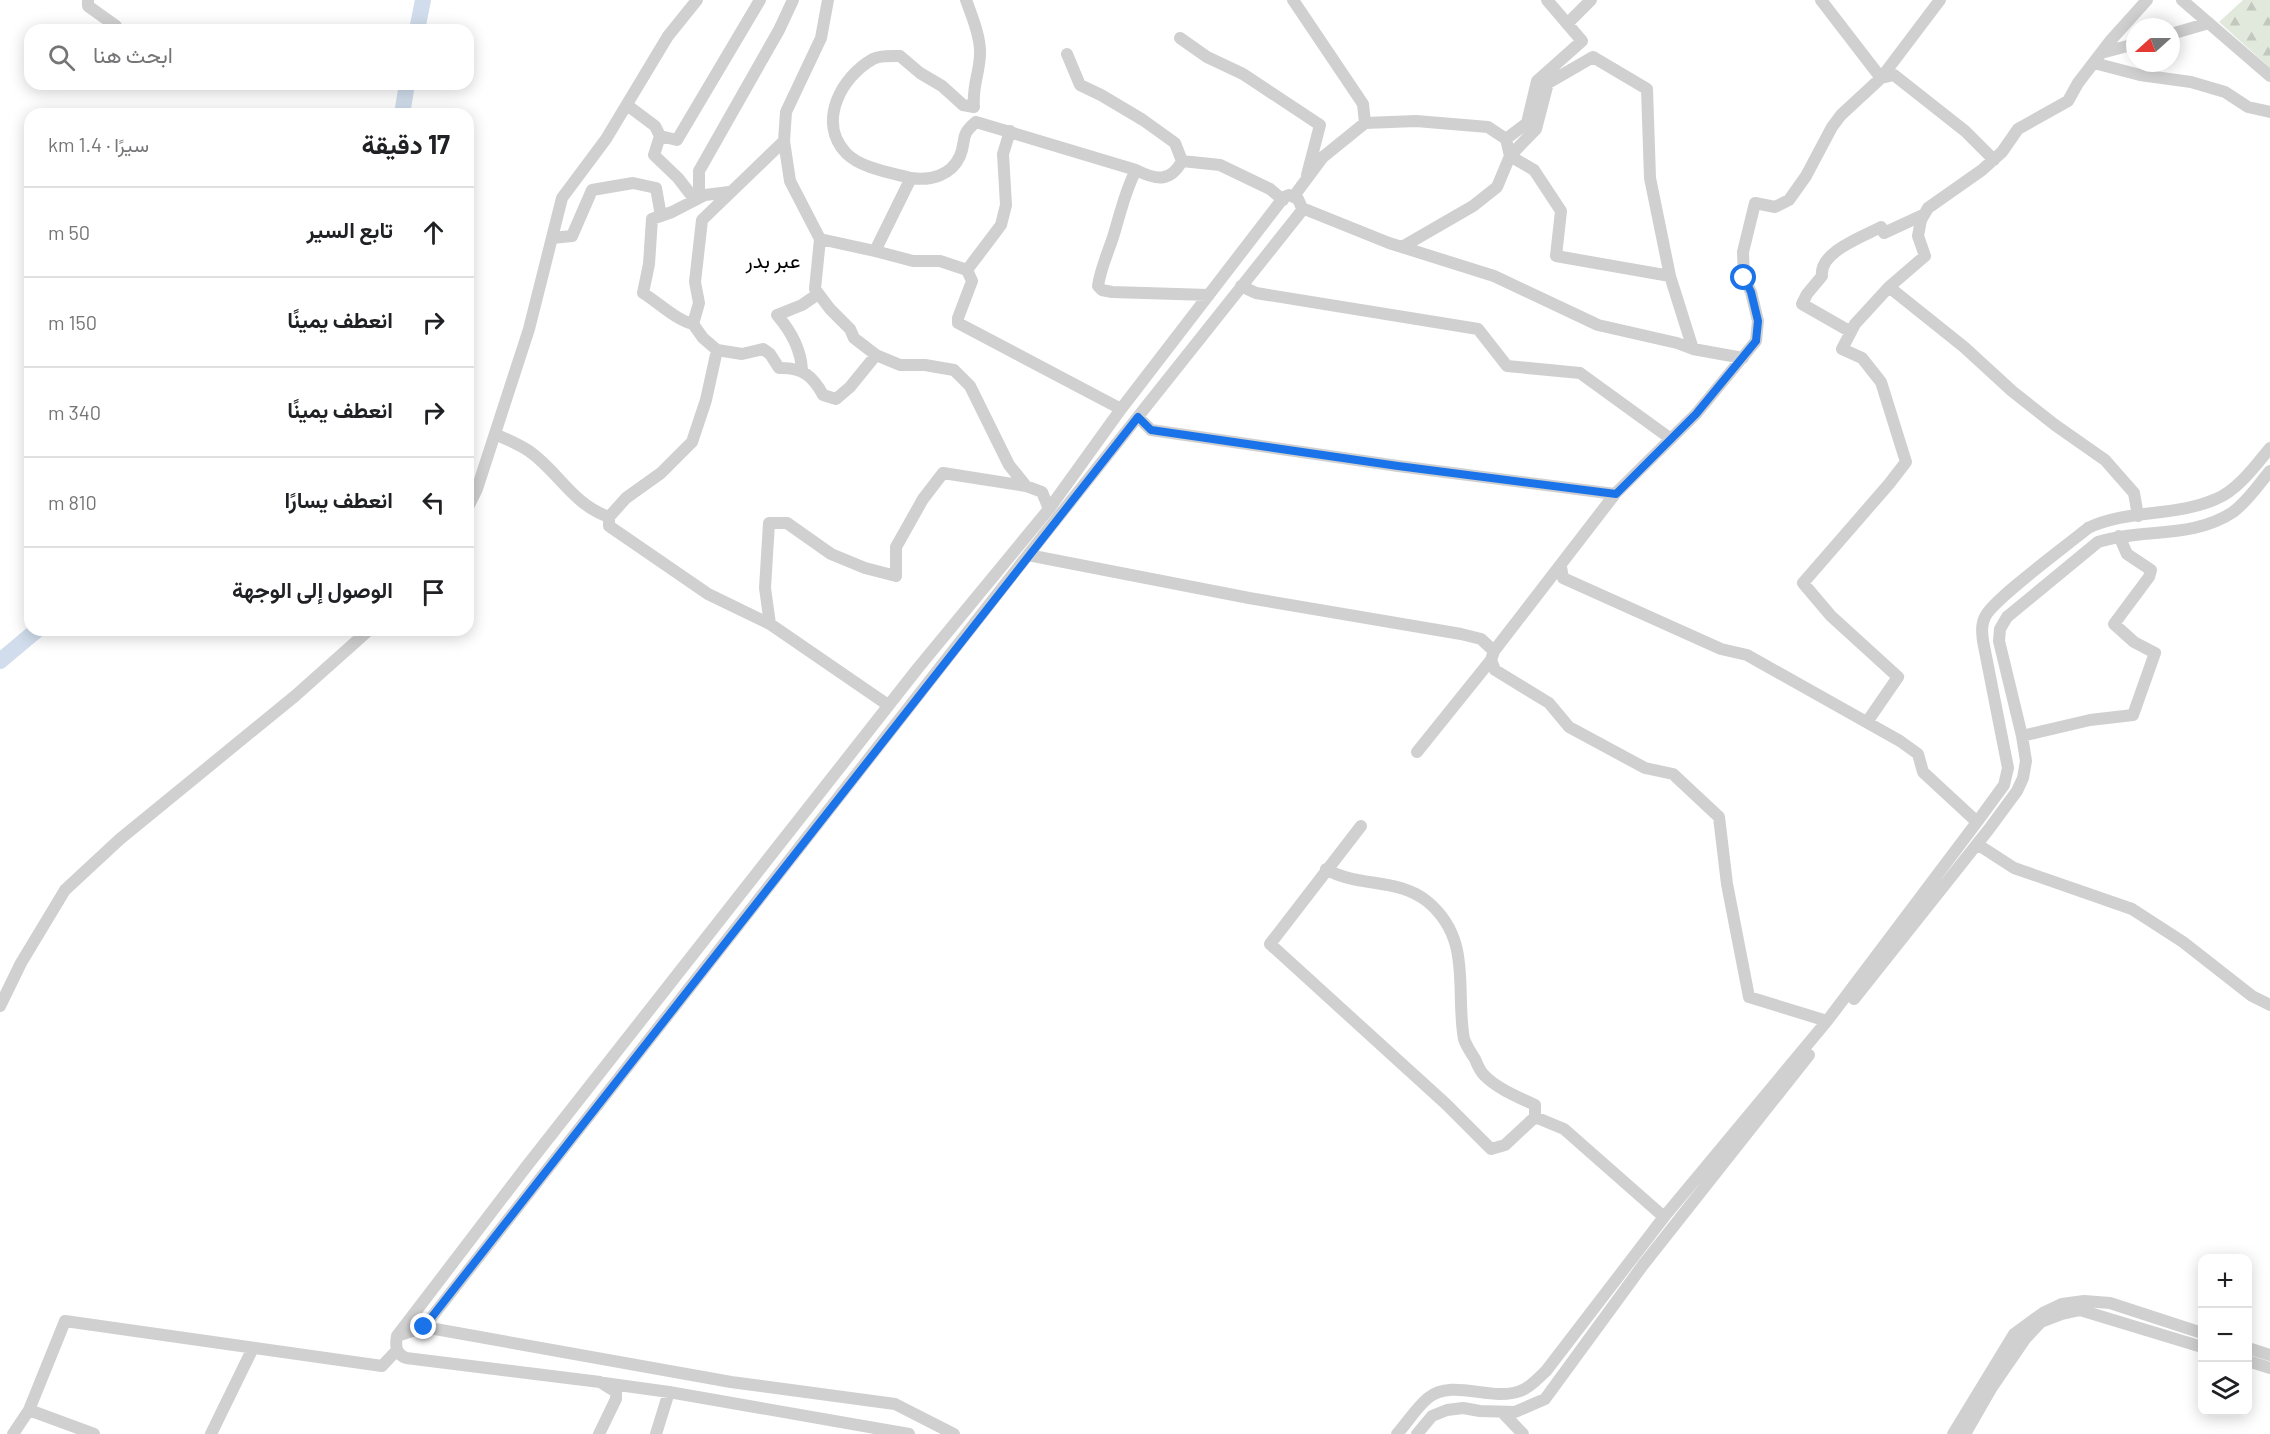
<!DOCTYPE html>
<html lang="ar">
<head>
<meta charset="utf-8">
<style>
  body { margin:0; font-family:Barlow,Vazirmatn,sans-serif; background:#f6f6f6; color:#202124; direction:rtl }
  .controls { position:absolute; right:18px; bottom:18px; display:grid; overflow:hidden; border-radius:12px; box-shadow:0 3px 15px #0003 }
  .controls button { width:54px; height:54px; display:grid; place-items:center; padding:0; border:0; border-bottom:2px solid #e0e0e0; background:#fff; color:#202124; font:30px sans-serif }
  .compass { position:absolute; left:2126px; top:18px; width:54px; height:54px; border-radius:50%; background:#fff; box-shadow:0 3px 15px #0003; rotate:249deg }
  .stop { position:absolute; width:18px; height:18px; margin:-14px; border:4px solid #1a73e8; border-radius:50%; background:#fff }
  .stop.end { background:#1a73e8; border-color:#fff; box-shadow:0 2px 6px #0008 }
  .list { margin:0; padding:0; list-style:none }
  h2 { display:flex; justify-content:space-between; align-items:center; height:78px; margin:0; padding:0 24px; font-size:26px }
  h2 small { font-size:20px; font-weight:400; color:#757577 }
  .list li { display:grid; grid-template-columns:39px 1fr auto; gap:18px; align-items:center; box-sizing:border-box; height:90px; padding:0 24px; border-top:2px solid #e0e0e0 }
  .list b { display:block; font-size:22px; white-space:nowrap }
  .list em { font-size:20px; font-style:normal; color:#757577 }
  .icon { flex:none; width:33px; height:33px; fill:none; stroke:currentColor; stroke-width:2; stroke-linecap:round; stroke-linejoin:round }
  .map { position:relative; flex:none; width:2270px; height:1434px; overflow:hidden; direction:ltr }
  .search { position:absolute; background:#fff; box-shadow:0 3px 15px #0003; left:24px; top:24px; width:450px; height:66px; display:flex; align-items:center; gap:15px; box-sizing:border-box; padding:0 21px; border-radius:18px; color:#757577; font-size:22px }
  .panel { position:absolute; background:#fff; box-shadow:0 3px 15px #0003; left:24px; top:108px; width:450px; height:528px; border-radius:18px; direction:rtl }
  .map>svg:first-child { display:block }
</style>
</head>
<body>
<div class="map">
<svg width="2270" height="1434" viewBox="0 0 2270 1434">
  <defs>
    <pattern id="forest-firs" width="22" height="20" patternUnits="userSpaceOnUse" patternTransform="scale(1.5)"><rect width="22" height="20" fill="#e1e9dd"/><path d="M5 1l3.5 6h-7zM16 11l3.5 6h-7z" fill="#c2c8be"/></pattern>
  </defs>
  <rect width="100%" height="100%" fill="#fff"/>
  <!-- forest -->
  <path fill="url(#forest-firs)" d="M 2243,0 L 2270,0 L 2270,68 L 2219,22 Z"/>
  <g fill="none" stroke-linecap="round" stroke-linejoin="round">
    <!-- river -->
    <path stroke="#d1ddec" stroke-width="16" d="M 417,30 L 423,0
      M 402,114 L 407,84
      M 0,661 L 37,630"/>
    <!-- minor -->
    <path stroke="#d0d0d0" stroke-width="12" d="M 88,0 L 88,6 L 116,26 L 117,30
      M 828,0 L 821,38 L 786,112 L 784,141 L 790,181 L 820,239 L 815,289 L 830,309 L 850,329 L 854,338 L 876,355 L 900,365 L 925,365 L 954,370 L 970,386 L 1009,465 L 1026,486
      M 1293,0 L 1363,104 L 1365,123
      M 1821,0 L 1881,78
      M 2182,0 L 2270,76
      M 1567,24 L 1591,0
      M 2171,34 L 2209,23
      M 1180,38 L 1207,57 L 1243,74 L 1320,125 L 1307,175
      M 2101,53 L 2135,44
      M 1067,54 L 1080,85 L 1101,95 L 1143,120 L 1175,143 L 1182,161
      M 2094,63 L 2140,75 L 2191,82 L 2225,92 L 2248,107 L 2270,112
      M 1881,78 L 1894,75 L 1965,131 L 1994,160
      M 627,105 L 655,126 L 660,136
      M 1506,139 L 1527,123 L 1537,81 L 1582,41 L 1547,0
      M 1510,156 L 1536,129 L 1548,83 L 1593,57 L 1647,89 L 1650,178 L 1670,276
      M 1136,170 C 1126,189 1122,207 1116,227 C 1111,247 1101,265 1098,286 L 1102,290 L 1112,292 L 1209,295
      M 911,178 C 930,181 951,176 960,156 C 967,139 959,136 976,122 L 1136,170 C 1156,180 1170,183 1182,161 L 1220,165 L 1270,189 L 1283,200
      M 1294,196 L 1323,157 L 1365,123 L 1416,121 L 1488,127 L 1506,139 L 1510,156
      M 699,198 L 699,171 L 779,30 L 793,0
      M 695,200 L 678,178 L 654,155 L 660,136 L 677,140 L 760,0
      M 1302,208 L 1389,243 L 1494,276 L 1598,325 L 1677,343 L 1693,349 L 1743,358
      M 552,238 L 572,236 L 592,190 L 633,183 L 656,188 L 661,216
      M 820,239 L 875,251 L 911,178 C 892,173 860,168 846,153 C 817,122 841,77 873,59 C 880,55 892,56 900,56 L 920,73 L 942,86 L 963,105 L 974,107 C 972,87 979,75 980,55 C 981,38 972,16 966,0
      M 1402,247 L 1473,206 L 1497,187 L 1510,156 L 1534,170 L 1561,211 L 1556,256 L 1670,276 L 1693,349
      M 875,251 L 913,261 L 940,261 L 967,270 L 972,281 L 958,318 L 958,323 L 1121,409
      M 967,270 L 1001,225 L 1006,205 L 1003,154 L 1010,131
      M 1241,286 L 1256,293 L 1478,329 L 1507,366 L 1580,373 L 1671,439
      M 1889,287 L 1964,347 L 2012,391 L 2055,425 L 2105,460 L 2134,493 L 2138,516
      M 693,324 C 676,320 659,303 643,293 L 649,264 L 652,219 L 672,212 L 705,195 L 729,192
      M 1851,332 L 1802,304 L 1807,294 L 1822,276 C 1819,252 1862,237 1881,227 L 1884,233 L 1923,215
      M 717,350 L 703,338 L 693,324 L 699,303 L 695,282 L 702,220 L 784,141
      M 802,370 C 801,350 790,330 777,315 L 802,305 L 818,294
      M 1138,417 L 1151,430 L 1398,466 L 1615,494
      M 495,434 C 506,439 519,444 529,451 C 559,472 572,504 609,517 L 626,498 L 661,473 L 692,442 L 706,400 L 717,350 L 742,354 L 763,349 L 770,354 L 779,368 C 802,367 813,376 823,395 L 836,399 L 850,387 L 876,355
      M 468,507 L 477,489 L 529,329 L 562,198 L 606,139 L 668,36 L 697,0
      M 609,517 L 609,526 L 708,594 L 770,624
      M 1028,555 L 1249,598 L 1461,634 L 1481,639 L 1494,651
      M 1561,567 L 1563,578 L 1721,649 L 1747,655 L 1900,741 L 1918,754 L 1923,772 L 1977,822
      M 888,705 L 770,624 L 765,588 L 769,523 L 787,523 L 831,554 L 865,568 L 896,576 L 896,547 L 923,499 L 943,473 L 1026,486 L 1042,492 L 1049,509
      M 1867,722 L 1898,677 L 1831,616 L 1803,583 L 1889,484 L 1906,462 L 1881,382 L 1862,358 L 1842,349 L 1855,324 L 1889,287 L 1925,256 L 1918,236 L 1921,220 L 1928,208 L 1982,170 L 2002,152 L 2018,129 L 2068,101 L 2078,83 L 2111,40 L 2147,0
      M 2022,736 L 2090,720 L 2133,715 L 2155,653 L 2134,642 L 2114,624 L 2149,577 L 2151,570 L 2127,554 L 2119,536
      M 1417,752 L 1491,660
      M 1361,826 L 1270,944 L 1446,1104 L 1491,1149 L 1505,1145 L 1535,1117 L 1564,1129 L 1664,1217
      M 1977,844 L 2014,868 L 2132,909 L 2183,942 L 2252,996 L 2270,1005
      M 1326,869 C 1358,888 1398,877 1428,902 C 1473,940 1455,990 1464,1039 C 1466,1045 1471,1053 1475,1059 C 1477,1064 1480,1071 1484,1075 C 1496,1088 1518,1097 1535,1105 L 1535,1117
      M 1854,999 L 1989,829 L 2017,791 L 2023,778 L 2026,761 L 2022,736 L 1999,641 L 2000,629 L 2007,617 L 2098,542 C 2141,528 2193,539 2233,512 C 2247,502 2259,484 2270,471
      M 0,1006 L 21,963 L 65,890 L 120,839 L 295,696 L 369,630
      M 1827,1021 L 1749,997 L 1727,884 L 1719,817 L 1673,774 L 1645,768 L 1569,727 L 1549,703 L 1495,670 L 1491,660 L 1494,651 L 1615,494 L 1696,414 L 1756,341 L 1758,321 L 1751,292 L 1744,278 L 1743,252 L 1755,203 L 1775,207 L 1789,200 L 1806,176 L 1832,127 L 1841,115 L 1881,78 L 1940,0
      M 397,1336 L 526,1167 L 918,668 L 1049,509 L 1121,409 L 1284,197 L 1289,195 L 1298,199 L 1302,208 L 1300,213 L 1028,555 L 424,1327
      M 2248,1348 L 2270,1355
      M 2248,1361 L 2270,1368
      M 604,1383 L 669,1392 L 909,1434
      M 29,1410 L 94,1434
      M 1503,1413 L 1523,1434
      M 13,1434 L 29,1410 L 65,1321 L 382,1366 L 397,1350
      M 211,1434 L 253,1348
      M 599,1434 L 616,1399 L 616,1392 L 600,1382 L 406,1358 C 396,1354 395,1346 397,1336 L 424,1327 L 731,1382 L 895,1404 L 954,1434
      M 656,1434 L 669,1392
      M 1397,1434 C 1407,1423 1416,1408 1428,1398 C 1453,1378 1491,1402 1520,1391 C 1530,1388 1538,1378 1546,1371 L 1664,1217 L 1827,1021 L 1977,822 L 2004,785 L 2008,768 L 1983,641 C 1982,633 1981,625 1985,617 C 1992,600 2069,544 2088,528 C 2127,509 2176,517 2216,499 C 2237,491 2256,465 2270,448
      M 1417,1434 L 1432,1416 L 1447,1410 L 1463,1408 L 1480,1411 L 1515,1412 L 1545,1399 L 1643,1265 L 1809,1055
      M 1953,1434 L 2014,1334 L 2043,1313 L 2062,1304 L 2084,1301 L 2110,1303 L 2202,1333
      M 1965,1434 L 1992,1387 L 2025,1339 L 2041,1322 L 2062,1314 L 2080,1310 L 2202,1347"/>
  </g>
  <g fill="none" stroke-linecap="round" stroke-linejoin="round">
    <!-- route -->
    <path stroke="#1a73e8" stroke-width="8" d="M 424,1327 L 1138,417 L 1151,430 L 1398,466 L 1616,494 L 1696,414 L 1756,341 L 1758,321 L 1751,292 L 1744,278"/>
  </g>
  <g text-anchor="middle" stroke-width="6" stroke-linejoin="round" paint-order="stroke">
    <!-- quarter labels -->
    <g font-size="21" fill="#000" stroke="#fff">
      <text x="773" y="268">عبر بدر</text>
    </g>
  </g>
</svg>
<div class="controls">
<button>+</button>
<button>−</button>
<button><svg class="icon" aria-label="layers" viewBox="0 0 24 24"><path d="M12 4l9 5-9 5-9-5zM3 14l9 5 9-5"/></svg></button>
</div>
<svg class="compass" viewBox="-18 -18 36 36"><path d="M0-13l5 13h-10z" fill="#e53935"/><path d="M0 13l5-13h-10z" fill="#757577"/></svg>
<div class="stop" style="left:1744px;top:278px"></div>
<div class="stop end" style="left:424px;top:1327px"></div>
<div class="search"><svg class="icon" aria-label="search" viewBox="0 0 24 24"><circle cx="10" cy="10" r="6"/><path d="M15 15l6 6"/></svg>ابحث هنا</div>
<section class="panel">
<h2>17 دقيقة<small>سيرًا · 1.4 km</small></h2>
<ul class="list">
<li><svg class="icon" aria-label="ahead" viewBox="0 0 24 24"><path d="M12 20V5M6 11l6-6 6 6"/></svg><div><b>تابع السير</b></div><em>50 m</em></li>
<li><svg class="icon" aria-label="right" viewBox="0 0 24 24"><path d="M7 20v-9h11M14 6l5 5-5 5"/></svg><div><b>انعطف يمينًا</b></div><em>150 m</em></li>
<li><svg class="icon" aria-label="right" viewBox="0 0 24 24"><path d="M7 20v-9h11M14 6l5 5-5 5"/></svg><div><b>انعطف يمينًا</b></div><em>340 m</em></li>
<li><svg class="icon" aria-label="left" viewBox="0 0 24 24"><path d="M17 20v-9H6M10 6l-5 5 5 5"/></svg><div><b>انعطف يسارًا</b></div><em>810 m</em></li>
<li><svg class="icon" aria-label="arrive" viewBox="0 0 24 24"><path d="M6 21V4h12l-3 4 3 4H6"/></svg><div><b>الوصول إلى الوجهة</b></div></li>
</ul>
</section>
</div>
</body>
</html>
